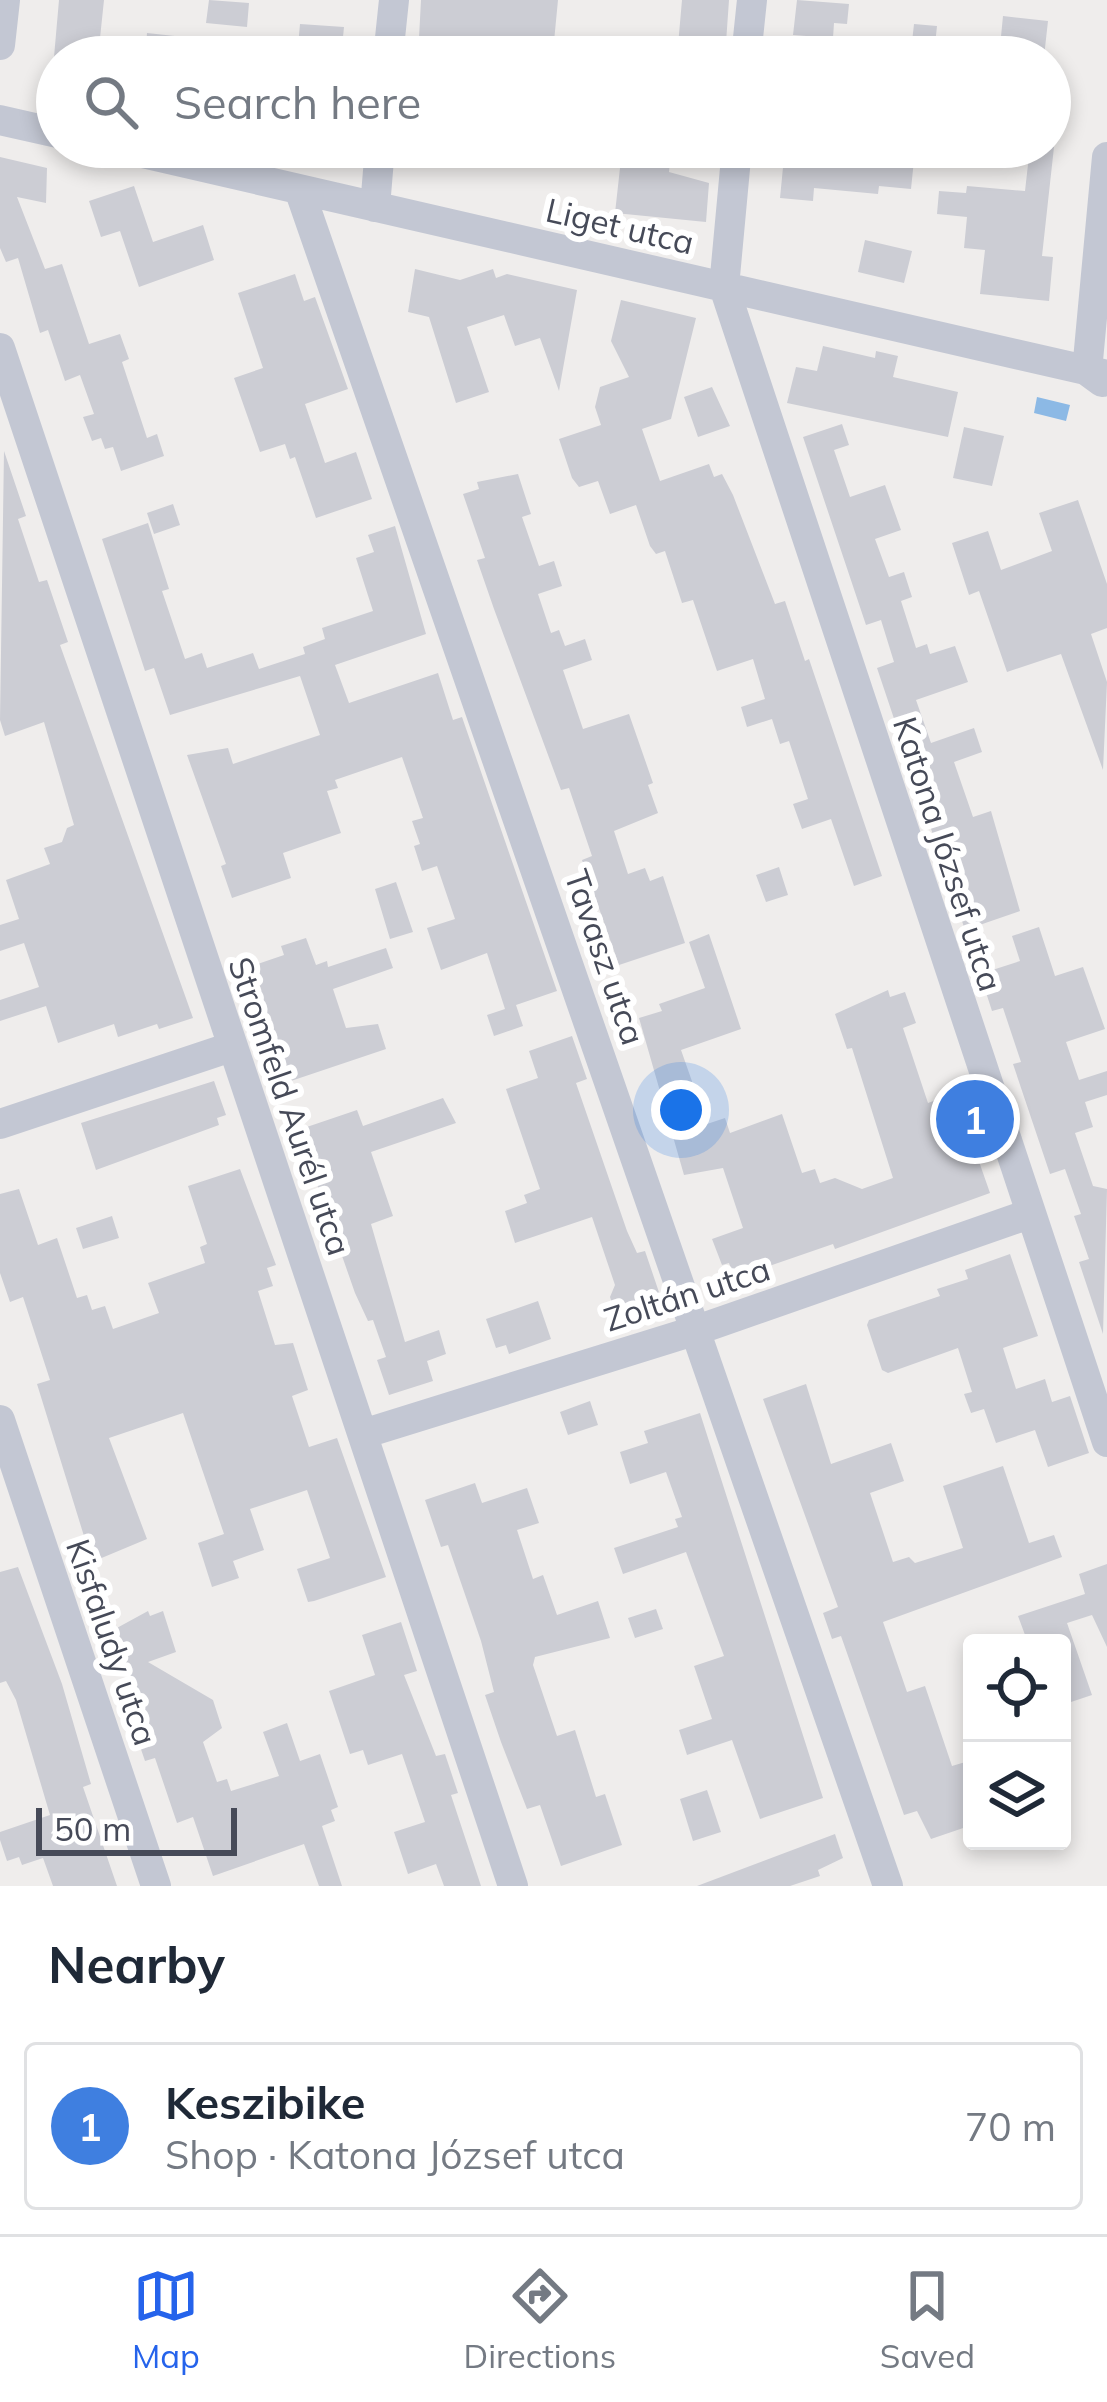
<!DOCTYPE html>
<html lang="en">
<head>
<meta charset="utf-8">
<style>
  body { margin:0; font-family:Mulish,sans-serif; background:#f2f2f3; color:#1f2937 }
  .controls { position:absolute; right:36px; bottom:36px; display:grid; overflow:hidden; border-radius:12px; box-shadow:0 6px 18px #0003 }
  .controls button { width:108px; height:108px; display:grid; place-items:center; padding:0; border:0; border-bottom:3px solid #e0e1e3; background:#fff; color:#1f2937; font:60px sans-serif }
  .scale { position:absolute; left:36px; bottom:30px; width:201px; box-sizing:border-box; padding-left:12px; border:6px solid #464a58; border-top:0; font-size:33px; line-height:42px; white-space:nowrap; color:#464a58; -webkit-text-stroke:9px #fff; paint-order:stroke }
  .you { position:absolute; left:681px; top:1110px; width:42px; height:42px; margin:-30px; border:9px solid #fff; border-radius:50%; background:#1a73e8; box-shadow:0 0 0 18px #1a73e833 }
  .badge { display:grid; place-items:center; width:78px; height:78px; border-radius:50%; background:#2563eb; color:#fff; font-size:39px; font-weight:700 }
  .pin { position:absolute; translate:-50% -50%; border:6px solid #fff; box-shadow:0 3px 12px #0006 }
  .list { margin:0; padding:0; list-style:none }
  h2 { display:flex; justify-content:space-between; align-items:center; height:156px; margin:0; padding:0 48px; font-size:51px }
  h2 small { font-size:39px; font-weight:400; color:#747a83 }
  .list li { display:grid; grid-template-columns:78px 1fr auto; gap:36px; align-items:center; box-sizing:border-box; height:168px; margin:0 24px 24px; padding:0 24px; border:3px solid #e0e1e3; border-radius:12px }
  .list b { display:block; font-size:45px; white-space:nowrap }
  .list p { margin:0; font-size:39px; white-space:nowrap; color:#747a83 }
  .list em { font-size:39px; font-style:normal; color:#747a83 }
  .icon { flex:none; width:66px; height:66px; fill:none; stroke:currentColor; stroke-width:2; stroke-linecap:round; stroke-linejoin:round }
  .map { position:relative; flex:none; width:1107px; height:1886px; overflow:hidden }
  .search { position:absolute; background:#fff; box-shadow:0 6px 18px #0003; left:36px; right:36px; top:36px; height:132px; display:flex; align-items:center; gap:30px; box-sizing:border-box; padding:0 42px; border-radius:66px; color:#747a83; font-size:45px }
  .sheet { height:348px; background:#fff }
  nav { display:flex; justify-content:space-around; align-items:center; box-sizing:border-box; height:168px; border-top:3px solid #e0e1e3; background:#fff; font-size:33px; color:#747a83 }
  nav a { display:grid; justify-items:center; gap:6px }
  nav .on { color:#2563eb }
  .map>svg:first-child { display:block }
</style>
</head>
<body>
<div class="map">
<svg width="1107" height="1886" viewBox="0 0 1107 1886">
  <rect width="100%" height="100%" fill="#efedec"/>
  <!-- water -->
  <path fill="#8cb9e5" d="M 1037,397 L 1070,405 L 1066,421 L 1034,413 Z"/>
  <!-- building -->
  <path fill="#cccdd4" d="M 59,0 L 104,0 L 98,57 L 54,57 Z
    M 209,0 L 249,3 L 247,27 L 206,23 Z
    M 421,0 L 558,0 L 553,52 L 418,57 Z
    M 682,0 L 729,0 L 725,57 L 677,57 Z
    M 797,0 L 849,4 L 847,24 L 834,23 L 833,38 L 793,35 Z
    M 1003,16 L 1048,21 L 1044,57 L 999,57 Z
    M 300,24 L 344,27 L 341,57 L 297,57 Z
    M 914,24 L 937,26 L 934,54 L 911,51 Z
    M 147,33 L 193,38 L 192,57 L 145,57 Z
    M 556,147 L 671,152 L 669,172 L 709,183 L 706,222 L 615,213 L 620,168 L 556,163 Z
    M 785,147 L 847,147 L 845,162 L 892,167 L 893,158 L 914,160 L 911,189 L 879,186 L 878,194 L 814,188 L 813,201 L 780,198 Z
    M 1030,147 L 1054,147 L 1042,256 L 1053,257 L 1049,301 L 980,294 L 985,250 L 964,248 L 967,217 L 937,214 L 939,191 L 966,193 L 967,186 L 1025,191 Z
    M 0,157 L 47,168 L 46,203 L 17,197 L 45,269 L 62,264 L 89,344 L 120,334 L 129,359 L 122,362 L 147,438 L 157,434 L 164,456 L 121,471 L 113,447 L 105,449 L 101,438 L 92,441 L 83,417 L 94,414 L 80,375 L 65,381 L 48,330 L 40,333 L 18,258 L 6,262 L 0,248 Z
    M 134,186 L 153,242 L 203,225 L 214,260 L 139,287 L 120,231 L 101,237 L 89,201 Z
    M 865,240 L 912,251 L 904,283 L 858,272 Z
    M 415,269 L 460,280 L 493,269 L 496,278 L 507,274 L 577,290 L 559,391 L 540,338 L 515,346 L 504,315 L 467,327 L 489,392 L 456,403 L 429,317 L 408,312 Z
    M 295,274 L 304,301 L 315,297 L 348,389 L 305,404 L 325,463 L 356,452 L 372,499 L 316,518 L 295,457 L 290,459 L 285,444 L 260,452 L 234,378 L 263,368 L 238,293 Z
    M 621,300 L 696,318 L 671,419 L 642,429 L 660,481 L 709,464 L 714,477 L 722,474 L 733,495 L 775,604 L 785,601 L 805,661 L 809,659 L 882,876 L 854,886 L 831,819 L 802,829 L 793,804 L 808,799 L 789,741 L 780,744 L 772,719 L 747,727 L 741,707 L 765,699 L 753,659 L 717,671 L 693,600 L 682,603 L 665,551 L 656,554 L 650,546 L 636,505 L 610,514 L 598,481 L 579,487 L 572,478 L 559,439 L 601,425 L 595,407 L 600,387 L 629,377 L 611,341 Z
    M 823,346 L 875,358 L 876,351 L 898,356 L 893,377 L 958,392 L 948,437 L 787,403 L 796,367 L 817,371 Z
    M 712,387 L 730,426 L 698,437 L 684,397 Z
    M 842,424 L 849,445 L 834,450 L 850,497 L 885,485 L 901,530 L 875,539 L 889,577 L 904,572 L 912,597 L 901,601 L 916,648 L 927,644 L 930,654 L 955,646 L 968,682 L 916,700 L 931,743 L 974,728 L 982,752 L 954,762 L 973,817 L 991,811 L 1020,911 L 965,930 L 877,668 L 894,662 L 881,620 L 866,625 L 803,437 Z
    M 964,427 L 1004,436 L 992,486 L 953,478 Z
    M 4,451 L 26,516 L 18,519 L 39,582 L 47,580 L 68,642 L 60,645 L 193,1018 L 159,1029 L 157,1024 L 118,1037 L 114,1024 L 58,1043 L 46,1006 L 0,1021 L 0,1000 L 39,987 L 24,943 L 0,951 L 0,925 L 19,919 L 6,880 L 50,864 L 44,848 L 62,842 L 67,828 L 74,825 L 44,722 L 5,736 L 0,720 Z
    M 518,474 L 531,514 L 522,517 L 539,566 L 554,561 L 562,586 L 538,594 L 551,633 L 559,630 L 565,646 L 585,639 L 592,660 L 563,670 L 583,729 L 629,714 L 653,783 L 648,785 L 658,813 L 614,831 L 628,874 L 645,868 L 650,881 L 663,876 L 685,943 L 619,965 L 582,860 L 592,856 L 569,788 L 561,790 L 494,609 L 477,560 L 485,558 L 463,494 L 479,489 L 477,482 Z
    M 1078,500 L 1107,584 L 1107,628 L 1091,634 L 1107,682 L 1103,770 L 1061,654 L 1007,672 L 979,591 L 969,595 L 952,543 L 988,531 L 1001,570 L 1052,551 L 1039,513 Z
    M 173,504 L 180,525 L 154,534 L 147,513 Z
    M 148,523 L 169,589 L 162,591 L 185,659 L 202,653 L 207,668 L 253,653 L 259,669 L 305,654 L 303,647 L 325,639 L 322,628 L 373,611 L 356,558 L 374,552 L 368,535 L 395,526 L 426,634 L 335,665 L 349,703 L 438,673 L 453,720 L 462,717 L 557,991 L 516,1005 L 523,1026 L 494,1036 L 487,1015 L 505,1009 L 487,953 L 441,970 L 427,928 L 455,919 L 437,866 L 422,871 L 414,846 L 420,844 L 412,821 L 423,818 L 402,757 L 335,780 L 338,788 L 327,791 L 341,833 L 283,853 L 291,878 L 232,898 L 221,866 L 226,864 L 187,755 L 228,748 L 233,764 L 320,735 L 300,676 L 170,715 L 154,668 L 145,671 L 102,539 Z
    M 779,867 L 788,895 L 766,902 L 756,875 Z
    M 396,882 L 413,932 L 390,939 L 375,889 Z
    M 1039,927 L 1055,976 L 1083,967 L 1105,1029 L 1066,1042 L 1079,1080 L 1107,1071 L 1107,1095 L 1085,1102 L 1093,1127 L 1075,1133 L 1093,1186 L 1107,1189 L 1103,1334 L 1079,1262 L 1089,1259 L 1074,1216 L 1081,1214 L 1065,1169 L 1050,1174 L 1013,1064 L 1021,1062 L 1003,1008 L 992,1011 L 980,974 L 1020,961 L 1012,936 Z
    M 709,934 L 741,1029 L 681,1050 L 707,1124 L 725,1118 L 730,1133 L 782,1114 L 802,1173 L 815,1169 L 820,1183 L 835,1178 L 862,1189 L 893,1178 L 852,1048 L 847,1049 L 835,1014 L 888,990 L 890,997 L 905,992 L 916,1023 L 903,1028 L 928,1103 L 936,1100 L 955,1157 L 975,1150 L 990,1193 L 835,1249 L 833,1244 L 734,1278 L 729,1263 L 722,1265 L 712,1239 L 743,1228 L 723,1168 L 684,1175 L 639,1018 L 662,1011 L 659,1004 L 705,988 L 689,942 Z
    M 306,938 L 316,965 L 327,961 L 328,967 L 386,948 L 393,968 L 333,989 L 346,1028 L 378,1024 L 386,1049 L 276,1086 L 265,1053 L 271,1051 L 243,969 L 284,955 L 281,946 Z
    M 572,1036 L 587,1079 L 576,1083 L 627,1231 L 637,1253 L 645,1251 L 664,1307 L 628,1319 L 627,1314 L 617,1318 L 610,1297 L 615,1285 L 592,1217 L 515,1243 L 505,1211 L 527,1203 L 524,1195 L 540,1189 L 506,1089 L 538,1078 L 529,1051 Z
    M 214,1081 L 226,1115 L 217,1118 L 219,1125 L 96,1170 L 81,1123 Z
    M 443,1098 L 456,1123 L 371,1152 L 393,1216 L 371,1224 L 405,1342 L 439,1330 L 446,1354 L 427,1361 L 433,1381 L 389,1395 L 377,1360 L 386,1357 L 373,1320 L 368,1321 L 355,1293 L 298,1130 L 357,1110 L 363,1126 Z
    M 240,1169 L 276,1265 L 267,1268 L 273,1286 L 258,1291 L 275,1345 L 293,1343 L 308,1390 L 292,1396 L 309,1447 L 337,1438 L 386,1577 L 314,1601 L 308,1602 L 297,1569 L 330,1558 L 307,1490 L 250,1509 L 264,1550 L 233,1561 L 239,1578 L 212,1587 L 198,1543 L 224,1534 L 183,1413 L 109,1438 L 147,1539 L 92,1562 L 37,1384 L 50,1380 L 23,1297 L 10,1302 L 0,1273 L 0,1194 L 19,1189 L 38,1245 L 57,1238 L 77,1298 L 87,1295 L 92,1310 L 105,1306 L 113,1329 L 159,1313 L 148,1283 L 205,1263 L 200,1247 L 207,1244 L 188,1186 Z
    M 112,1216 L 119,1238 L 83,1249 L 76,1228 Z
    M 1010,1254 L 1038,1336 L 1003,1348 L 1016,1389 L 1045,1379 L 1052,1402 L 1070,1396 L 1089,1453 L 1048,1467 L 1035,1430 L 996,1443 L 984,1409 L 971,1413 L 964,1394 L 972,1392 L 958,1348 L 888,1373 L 882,1370 L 867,1325 L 869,1320 L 940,1296 L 937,1289 L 968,1279 L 965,1270 Z
    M 538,1301 L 551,1339 L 509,1354 L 506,1345 L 496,1348 L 486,1319 Z
    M 806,1384 L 831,1464 L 891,1443 L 904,1481 L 870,1493 L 893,1562 L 909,1557 L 915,1563 L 963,1548 L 943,1486 L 1003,1466 L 1029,1543 L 1054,1535 L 1062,1557 L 883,1622 L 907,1692 L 925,1686 L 952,1766 L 972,1760 L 972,1825 L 931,1839 L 917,1811 L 904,1815 L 841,1636 L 832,1639 L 823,1613 L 838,1607 L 763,1399 Z
    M 590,1401 L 598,1425 L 568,1435 L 560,1412 Z
    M 700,1413 L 823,1798 L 760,1819 L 732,1740 L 687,1755 L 679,1730 L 712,1719 L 694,1666 L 724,1656 L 686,1552 L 623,1574 L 614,1548 L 678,1527 L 675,1519 L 682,1517 L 666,1472 L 630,1484 L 620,1452 L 648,1443 L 644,1431 Z
    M 475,1483 L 482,1503 L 527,1488 L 539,1523 L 517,1530 L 533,1579 L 543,1575 L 557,1615 L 598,1601 L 610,1638 L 535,1657 L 533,1665 L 557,1736 L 575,1730 L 596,1797 L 605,1794 L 622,1845 L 561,1866 L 540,1805 L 527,1809 L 501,1742 L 485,1695 L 494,1692 L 481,1641 L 448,1545 L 441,1547 L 425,1500 Z
    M 1107,1564 L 1107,1647 L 1092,1615 L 1067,1623 L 1092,1695 L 1062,1705 L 1062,1643 L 1028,1643 L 1018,1616 L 1085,1594 L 1079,1574 Z
    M 18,1567 L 62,1684 L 91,1784 L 83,1787 L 117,1886 L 53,1886 L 43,1858 L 22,1865 L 19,1857 L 7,1861 L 0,1840 L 0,1832 L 50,1815 L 16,1700 L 6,1681 L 0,1683 L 0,1572 Z
    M 656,1609 L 663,1629 L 635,1638 L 628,1618 Z
    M 148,1611 L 150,1616 L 163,1611 L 176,1652 L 148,1662 L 213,1700 L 222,1728 L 203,1742 L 217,1782 L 227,1779 L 231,1791 L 279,1776 L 263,1732 L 287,1723 L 300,1761 L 320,1754 L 338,1807 L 331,1810 L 335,1821 L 322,1826 L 342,1886 L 319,1886 L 304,1844 L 213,1876 L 193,1817 L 177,1823 L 155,1758 L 145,1761 L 132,1723 L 144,1719 L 115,1629 Z
    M 401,1622 L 417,1671 L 404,1675 L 436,1756 L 445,1754 L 458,1793 L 451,1795 L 481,1886 L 444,1886 L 436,1864 L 408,1874 L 394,1832 L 425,1822 L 402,1754 L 368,1765 L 363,1750 L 350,1754 L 329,1691 L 375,1675 L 362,1635 Z
    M 707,1790 L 721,1832 L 693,1841 L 680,1799 Z
    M 835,1834 L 843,1858 L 818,1870 L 820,1876 L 790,1886 L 697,1886 Z"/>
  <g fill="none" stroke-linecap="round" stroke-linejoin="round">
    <!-- street -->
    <path stroke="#c3c7d3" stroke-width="30" d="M 0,45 L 5,0
      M 388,57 L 394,0
      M 746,57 L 752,0
      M 0,120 L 57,133
      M 116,147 L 1107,375
      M 737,147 L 724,287 L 1107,1442
      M 299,189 L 888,1886
      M 375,207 L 380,147
      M 0,348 L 513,1886
      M 1102,382 L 1087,371 L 1107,157
      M 0,1124 L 231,1047
      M 0,1420 L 156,1886
      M 366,1433 L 697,1330 L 1029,1214"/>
  </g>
  <g text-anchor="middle" stroke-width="12" stroke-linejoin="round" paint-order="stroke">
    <!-- street labels -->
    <g font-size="33" fill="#464a58" stroke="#fff">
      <text transform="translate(620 226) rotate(13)" y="12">Liget utca</text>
      <text transform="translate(948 854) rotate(72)" y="12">Katona József utca</text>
      <text transform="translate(605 957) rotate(71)" y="12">Tavasz utca</text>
      <text transform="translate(290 1106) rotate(71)" y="12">Stromfeld Aurél utca</text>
      <text transform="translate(687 1294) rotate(-18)" y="12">Zoltán utca</text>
      <text transform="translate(112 1642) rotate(71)" y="12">Kisfaludy utca</text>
    </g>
  </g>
</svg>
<div class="controls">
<button><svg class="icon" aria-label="locate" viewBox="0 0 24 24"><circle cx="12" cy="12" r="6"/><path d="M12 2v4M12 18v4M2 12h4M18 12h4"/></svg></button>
<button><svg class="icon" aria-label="layers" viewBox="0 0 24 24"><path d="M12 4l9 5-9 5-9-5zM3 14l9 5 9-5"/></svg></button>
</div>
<div class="scale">50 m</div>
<div class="you"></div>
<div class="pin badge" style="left:975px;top:1119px;background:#3f7fe0">1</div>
<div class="search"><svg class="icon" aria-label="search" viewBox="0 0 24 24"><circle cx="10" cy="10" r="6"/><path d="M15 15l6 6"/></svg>Search here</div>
</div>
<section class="sheet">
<h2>Nearby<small></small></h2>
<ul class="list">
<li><span class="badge" style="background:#3f7fe0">1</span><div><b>Keszibike</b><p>Shop · Katona József utca</p></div><em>70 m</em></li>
</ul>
</section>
<nav>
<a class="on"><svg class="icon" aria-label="map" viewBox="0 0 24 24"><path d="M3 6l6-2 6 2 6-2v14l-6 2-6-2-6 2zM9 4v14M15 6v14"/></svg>Map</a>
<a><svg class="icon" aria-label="directions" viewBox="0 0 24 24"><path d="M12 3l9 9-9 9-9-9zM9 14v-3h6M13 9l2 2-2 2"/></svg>Directions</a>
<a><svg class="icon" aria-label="saved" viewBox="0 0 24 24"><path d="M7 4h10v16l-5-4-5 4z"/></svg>Saved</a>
</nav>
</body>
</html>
